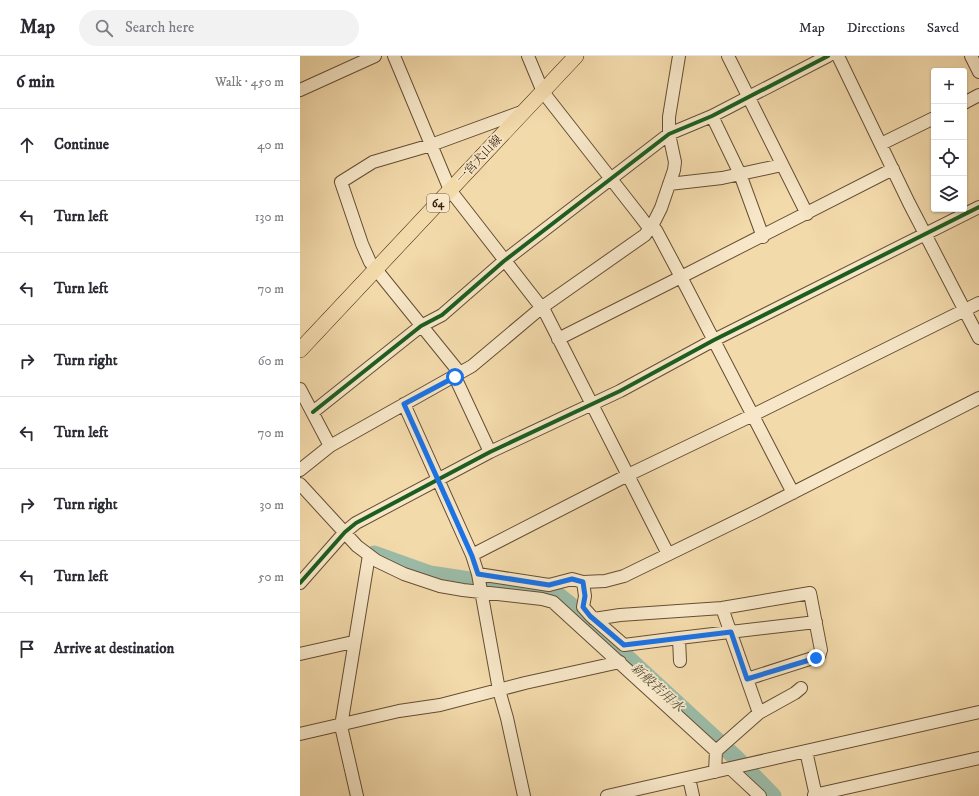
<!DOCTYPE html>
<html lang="en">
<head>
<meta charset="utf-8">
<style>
  body { margin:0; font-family:"IM FELL DW Pica","Noto Serif JP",serif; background:#f2f2f3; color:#2b2b33 }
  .controls { position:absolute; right:12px; top:12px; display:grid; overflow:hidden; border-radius:4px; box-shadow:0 1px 3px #0004 }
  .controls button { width:36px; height:36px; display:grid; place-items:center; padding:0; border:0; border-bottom:1px solid #e1e1e2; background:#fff; color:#2b2b33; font:20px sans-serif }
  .stop { position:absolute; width:12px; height:12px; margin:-9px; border:3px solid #1a73e8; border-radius:50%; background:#fff }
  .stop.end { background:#1a73e8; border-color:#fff; box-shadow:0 1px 4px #0008 }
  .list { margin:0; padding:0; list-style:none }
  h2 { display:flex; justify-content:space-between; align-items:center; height:52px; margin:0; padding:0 16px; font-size:17px }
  h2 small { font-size:13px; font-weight:400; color:#7c7c81 }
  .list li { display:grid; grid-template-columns:26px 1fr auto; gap:12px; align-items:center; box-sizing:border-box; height:72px; padding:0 16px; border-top:1px solid #e1e1e2 }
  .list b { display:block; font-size:15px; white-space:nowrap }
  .list em { font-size:13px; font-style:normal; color:#7c7c81 }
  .icon { flex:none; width:22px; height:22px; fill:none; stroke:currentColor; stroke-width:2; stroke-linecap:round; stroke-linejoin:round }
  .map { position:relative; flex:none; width:679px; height:740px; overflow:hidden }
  header { display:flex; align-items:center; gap:24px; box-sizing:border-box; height:56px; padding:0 20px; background:#fff; border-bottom:1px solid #e1e1e2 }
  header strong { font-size:19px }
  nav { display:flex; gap:22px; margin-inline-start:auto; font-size:14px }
  .search { width:280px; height:36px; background:#f2f2f3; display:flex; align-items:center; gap:10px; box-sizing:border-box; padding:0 14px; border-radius:22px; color:#7c7c81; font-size:15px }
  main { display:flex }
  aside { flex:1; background:#fff }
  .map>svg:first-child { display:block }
</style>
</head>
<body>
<header>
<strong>Map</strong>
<div class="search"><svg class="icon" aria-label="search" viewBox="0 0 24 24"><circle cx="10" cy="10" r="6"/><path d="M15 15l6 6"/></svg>Search here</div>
<nav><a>Map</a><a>Directions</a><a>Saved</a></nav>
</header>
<main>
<aside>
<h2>6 min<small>Walk · 450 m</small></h2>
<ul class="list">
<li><svg class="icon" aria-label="ahead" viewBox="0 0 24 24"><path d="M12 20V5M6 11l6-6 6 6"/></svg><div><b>Continue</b></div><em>40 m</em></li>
<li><svg class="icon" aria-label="left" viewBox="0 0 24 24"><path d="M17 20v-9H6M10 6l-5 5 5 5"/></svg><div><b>Turn left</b></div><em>130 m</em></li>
<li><svg class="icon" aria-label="left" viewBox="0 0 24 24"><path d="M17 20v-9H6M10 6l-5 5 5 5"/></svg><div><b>Turn left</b></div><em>70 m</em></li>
<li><svg class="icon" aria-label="right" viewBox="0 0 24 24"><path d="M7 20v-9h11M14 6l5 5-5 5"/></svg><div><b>Turn right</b></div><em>60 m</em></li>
<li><svg class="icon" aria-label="left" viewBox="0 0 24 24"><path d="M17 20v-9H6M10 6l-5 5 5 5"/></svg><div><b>Turn left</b></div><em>70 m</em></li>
<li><svg class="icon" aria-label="right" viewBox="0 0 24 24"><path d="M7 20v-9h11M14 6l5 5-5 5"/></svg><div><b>Turn right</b></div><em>30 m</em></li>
<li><svg class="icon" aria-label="left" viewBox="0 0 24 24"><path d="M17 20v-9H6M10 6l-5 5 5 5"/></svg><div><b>Turn left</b></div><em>50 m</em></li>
<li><svg class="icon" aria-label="arrive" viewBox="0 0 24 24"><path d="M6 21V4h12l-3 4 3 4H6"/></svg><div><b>Arrive at destination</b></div></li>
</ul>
</aside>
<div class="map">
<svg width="679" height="740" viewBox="0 0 679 740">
  <rect width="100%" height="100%" fill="#f3daab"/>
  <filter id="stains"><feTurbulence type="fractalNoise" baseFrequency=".005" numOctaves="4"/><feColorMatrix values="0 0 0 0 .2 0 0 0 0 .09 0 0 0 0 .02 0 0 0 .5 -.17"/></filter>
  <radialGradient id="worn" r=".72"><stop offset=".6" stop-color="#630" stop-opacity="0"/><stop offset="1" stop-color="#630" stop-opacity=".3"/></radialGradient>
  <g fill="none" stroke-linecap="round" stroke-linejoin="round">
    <!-- river -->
    <path stroke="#9bbba7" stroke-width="17" d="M 74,498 L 130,518 L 255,537 L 268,547 L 435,701 L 473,740"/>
    <defs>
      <path id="minor" d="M 94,0 L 150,134 L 245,256 L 368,498
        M 228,0 L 243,36 L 340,160 L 349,172 L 356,174 L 381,221 L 258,283
        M 428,0 L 507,158
        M 538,0 L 609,147 L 679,282
        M 671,0 L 679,16
        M 0,34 L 75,0
        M 664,47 L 679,39
        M 412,60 L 440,118 L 463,181
        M 581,88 L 634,62
        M 369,128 L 422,122 L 482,109
        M 159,316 L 70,206 L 62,188 L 41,126 L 73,106 L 131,89 L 224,55
        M 155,321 L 190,396
        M 0,333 L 30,390
        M 104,348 L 172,499 L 178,518 L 199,634 L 207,662 L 224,740
        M 13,356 L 121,270 L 142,259 L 204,205 L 369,78 L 412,60 L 528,0
        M 0,414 L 30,390 L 172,310 L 241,252 L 345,179 L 354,166 L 361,152 L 374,114 L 375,106 L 369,78 L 369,61 L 379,0
        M 0,428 L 57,490 L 77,505 L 104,518 L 140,530 L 163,534 L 242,543 L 253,546 L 416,695 L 415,716
        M 493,437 L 381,221 L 593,113
        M 172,499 L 328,419 L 453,359 L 679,247
        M 178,518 L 249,529 L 272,523 L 283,526
        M 0,527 L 45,476 L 56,467 L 190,396 L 320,335 L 414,284 L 679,151
        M 422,552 L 459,657
        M 294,563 L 320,559 L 422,552 L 510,537 L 521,594 L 519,600 L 447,623
        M 379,582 L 516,566
        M 0,598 L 53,586
        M 380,605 L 379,582 L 324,589 L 291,560 L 283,551 L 285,540 L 283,526 L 305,525 L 324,520 L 455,456 L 679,342
        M 0,678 L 99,655 L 140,649 L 225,627 L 320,606
        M 416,695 L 459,657 L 495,637 L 501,632
        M 506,695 L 516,740
        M 431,713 L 460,740
        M 389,722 L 393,740
        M 514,739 L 679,702
        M 57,740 L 41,670 L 69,499
        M 307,740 L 679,656"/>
      <path id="major" d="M 0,294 L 276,0"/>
    </defs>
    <!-- minor casing -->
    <use href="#minor" stroke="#654e34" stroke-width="14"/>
    <!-- major casing -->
    <use href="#major" stroke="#361f0d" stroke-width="16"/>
    <!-- minor -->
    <use href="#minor" stroke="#f7e7c8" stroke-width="12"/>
    <!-- major -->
    <use href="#major" stroke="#f3daab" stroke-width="15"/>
    <defs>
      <path id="cycleway" d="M 13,356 L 121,270 L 142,259 L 204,205 L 369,78 L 412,60 L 528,0
        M 0,527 L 45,476 L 56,467 L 190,396 L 320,335 L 414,284 L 679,151"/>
    </defs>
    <!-- cycleway casing -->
    <use href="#cycleway" stroke="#f7e7c8" stroke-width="6"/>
    <!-- cycleway -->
    <use href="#cycleway" stroke="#1b5e20" stroke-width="4"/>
  </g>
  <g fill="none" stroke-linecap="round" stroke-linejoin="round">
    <!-- route -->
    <path stroke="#1a73e8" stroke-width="5" d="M 155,321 L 104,348 L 172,500 L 178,518 L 249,529 L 272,523 L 283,526 L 285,540 L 283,551 L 290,560 L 324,589 L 431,576 L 447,623 L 516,602"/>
  </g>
  <g text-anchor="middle" stroke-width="3.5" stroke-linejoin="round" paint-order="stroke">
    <!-- shield labels -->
    <rect fill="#f7e7c8" stroke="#705b45" stroke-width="1" x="127" y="138" width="22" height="18" rx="3"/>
    <g font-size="11" font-weight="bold" fill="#361f0d">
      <text x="138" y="151">64</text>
    </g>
    <!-- street labels -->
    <g font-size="12" fill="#361f0d" stroke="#f7e7c8">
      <text transform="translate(179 103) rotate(-47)" y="4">一宮犬山線</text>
    </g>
    <!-- water labels -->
    <g font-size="13" font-style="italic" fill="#544e3b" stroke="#f7e7c8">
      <text transform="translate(358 631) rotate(42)" y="5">新般若用水</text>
    </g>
  </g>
  <rect width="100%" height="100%" filter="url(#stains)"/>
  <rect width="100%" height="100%" fill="url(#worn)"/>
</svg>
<div class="controls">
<button>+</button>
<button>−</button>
<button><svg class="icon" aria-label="locate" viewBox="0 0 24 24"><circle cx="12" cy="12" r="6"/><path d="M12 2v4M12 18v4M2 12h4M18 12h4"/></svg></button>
<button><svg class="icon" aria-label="layers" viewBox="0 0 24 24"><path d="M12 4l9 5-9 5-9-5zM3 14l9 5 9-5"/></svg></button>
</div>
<div class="stop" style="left:155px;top:321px"></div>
<div class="stop end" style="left:516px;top:602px"></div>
</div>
</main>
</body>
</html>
